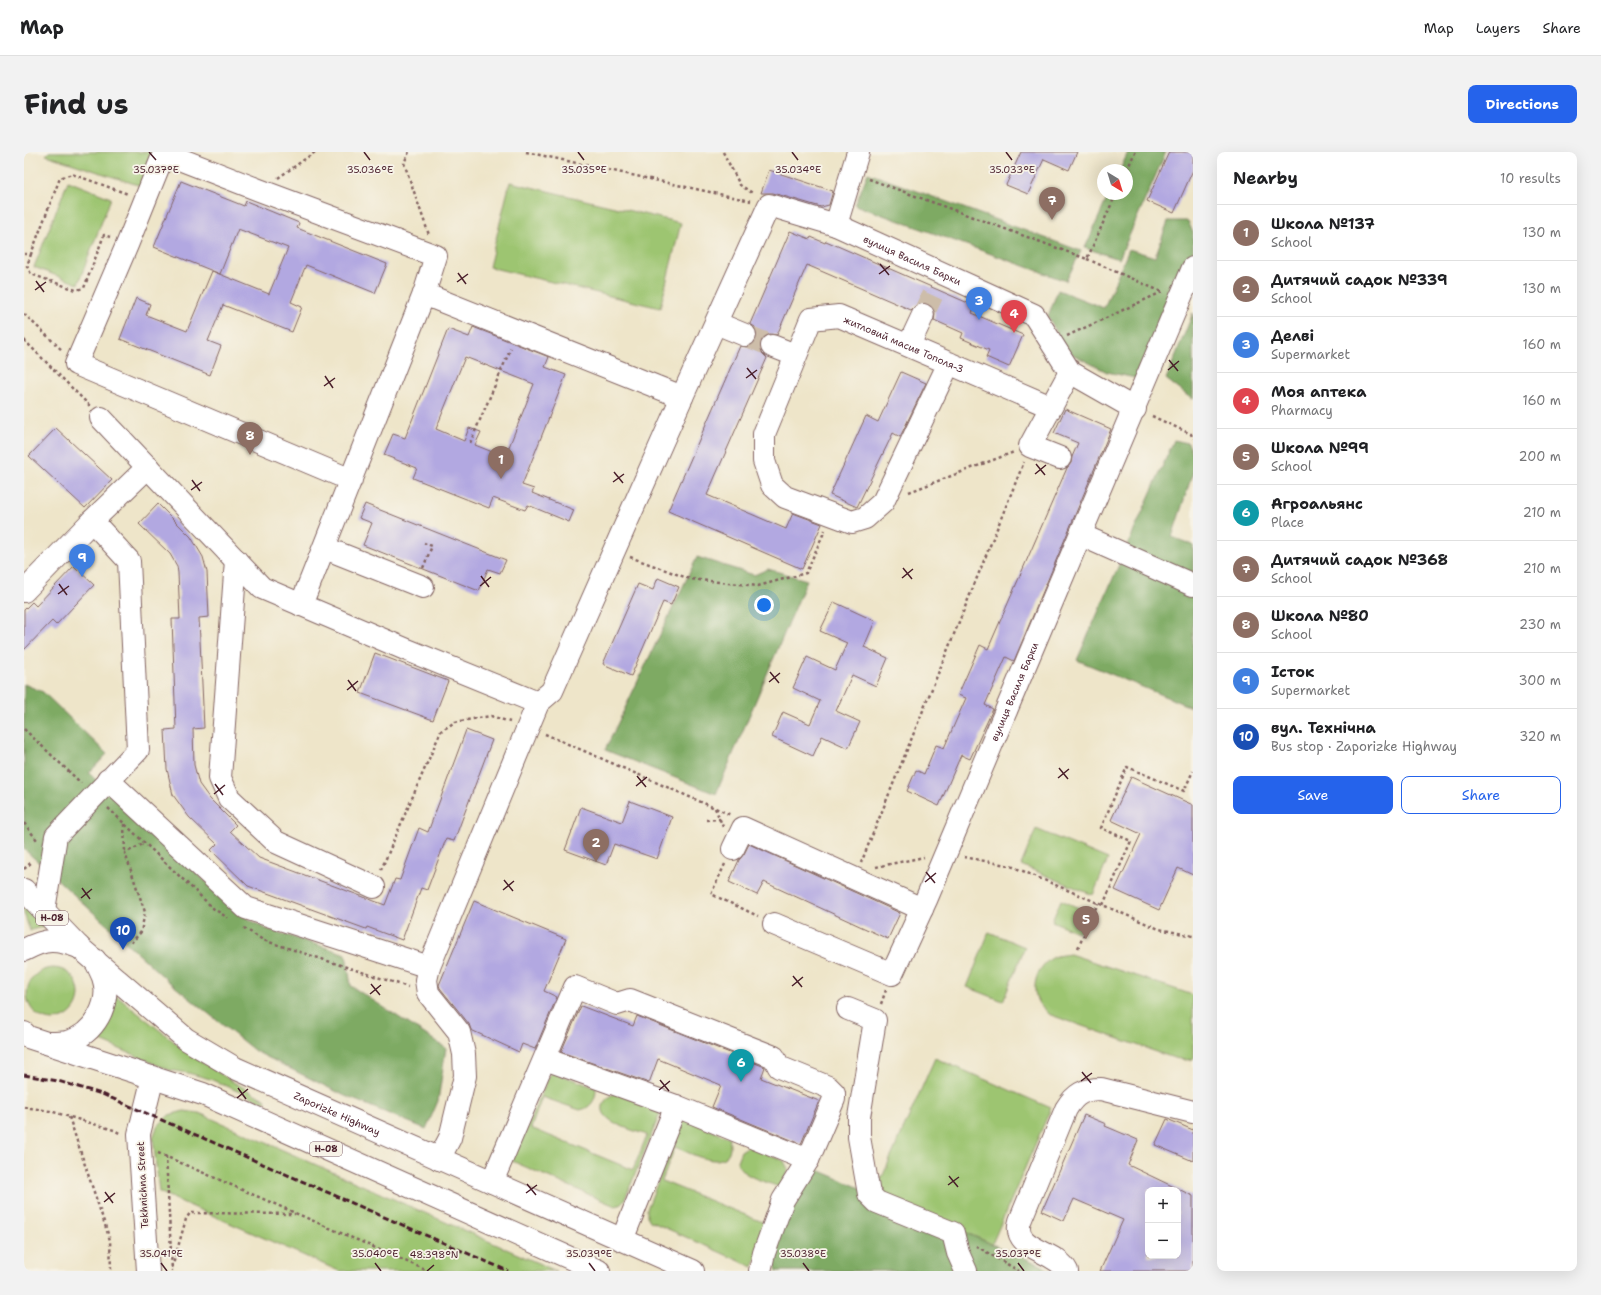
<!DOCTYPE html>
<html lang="en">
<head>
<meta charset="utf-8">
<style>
  body { margin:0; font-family:"Shantell Sans",sans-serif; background:#f2f2f2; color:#202124 }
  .controls { position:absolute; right:12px; bottom:12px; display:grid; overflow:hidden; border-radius:8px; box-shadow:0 4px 16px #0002 }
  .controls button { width:36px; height:36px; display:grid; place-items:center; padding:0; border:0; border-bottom:1px solid #e0e0e0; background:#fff; color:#202124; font:20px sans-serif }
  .compass { position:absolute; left:1073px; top:12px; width:36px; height:36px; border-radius:50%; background:#fff; box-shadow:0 4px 16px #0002; rotate:142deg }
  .you { position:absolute; left:740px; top:453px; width:14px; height:14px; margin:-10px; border:3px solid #fff; border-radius:50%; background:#1a73e8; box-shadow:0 0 0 6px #1a73e833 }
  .badge { display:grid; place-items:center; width:26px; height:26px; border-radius:50%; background:#2563eb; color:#fff; font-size:13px; font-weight:700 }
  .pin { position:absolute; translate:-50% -33px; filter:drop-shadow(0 1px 2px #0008) }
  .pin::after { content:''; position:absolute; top:21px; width:14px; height:12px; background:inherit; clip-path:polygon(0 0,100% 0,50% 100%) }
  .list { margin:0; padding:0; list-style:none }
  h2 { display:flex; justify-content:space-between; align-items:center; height:52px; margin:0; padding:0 16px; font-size:17px }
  h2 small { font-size:13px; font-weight:400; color:#757577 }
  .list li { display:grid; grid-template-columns:26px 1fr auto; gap:12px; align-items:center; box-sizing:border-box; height:56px; padding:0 16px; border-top:1px solid #e0e0e0 }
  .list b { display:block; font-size:15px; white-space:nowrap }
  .list p { margin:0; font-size:13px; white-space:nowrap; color:#757577 }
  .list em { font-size:13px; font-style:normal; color:#757577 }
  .actions { display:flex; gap:8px; padding:12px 16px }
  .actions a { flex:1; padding:9px 0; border:1px solid #2563eb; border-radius:8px; text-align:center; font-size:14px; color:#2563eb }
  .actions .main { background:#2563eb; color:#fff }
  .map { position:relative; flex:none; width:1169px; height:1119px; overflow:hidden; border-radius:8px }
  header { display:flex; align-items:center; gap:24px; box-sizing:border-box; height:56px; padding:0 20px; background:#fff; border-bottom:1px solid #e0e0e0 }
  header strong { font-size:19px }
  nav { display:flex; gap:22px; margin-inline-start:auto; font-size:14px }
  .intro { display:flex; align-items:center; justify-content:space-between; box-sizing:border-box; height:96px; padding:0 24px }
  h1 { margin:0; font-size:28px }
  .button { padding:10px 18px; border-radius:8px; background:#2563eb; color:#fff; font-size:14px; font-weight:700 }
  main { display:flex; gap:24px; padding:0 24px }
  aside { flex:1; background:#fff; border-radius:8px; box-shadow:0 4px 16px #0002 }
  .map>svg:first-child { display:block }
</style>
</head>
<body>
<header>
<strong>Map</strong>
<nav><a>Map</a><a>Layers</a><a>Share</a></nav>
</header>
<div class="intro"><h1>Find us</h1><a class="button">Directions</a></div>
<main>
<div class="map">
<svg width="1169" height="1119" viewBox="0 0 1169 1119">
  <rect width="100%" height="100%" fill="#f7f3e8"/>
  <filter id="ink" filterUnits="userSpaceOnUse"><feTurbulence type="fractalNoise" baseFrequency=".025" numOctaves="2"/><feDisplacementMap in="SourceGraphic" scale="8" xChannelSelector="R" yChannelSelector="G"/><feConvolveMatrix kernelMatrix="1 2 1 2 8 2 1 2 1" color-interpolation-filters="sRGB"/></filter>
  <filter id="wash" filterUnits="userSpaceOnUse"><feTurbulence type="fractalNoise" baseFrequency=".012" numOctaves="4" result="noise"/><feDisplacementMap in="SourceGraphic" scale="16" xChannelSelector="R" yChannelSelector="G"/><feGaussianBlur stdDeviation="0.9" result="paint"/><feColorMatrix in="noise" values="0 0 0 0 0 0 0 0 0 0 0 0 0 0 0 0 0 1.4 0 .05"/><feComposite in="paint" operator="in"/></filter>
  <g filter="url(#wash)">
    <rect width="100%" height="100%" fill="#eee5c9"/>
    <!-- green -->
    <path fill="#9dc571" stroke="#74724e" d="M 25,0 L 133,0 L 120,35 L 22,3 Z
      M 44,29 L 87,46 L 54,132 L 10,115 Z
      M 486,30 L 657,71 L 636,156 L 465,115 Z
      M 1012,677 L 1084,707 L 1069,743 L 997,713 Z
      M 1037,748 L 1064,760 L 1055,781 L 1028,769 Z
      M 0,750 L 24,775 L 13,776 L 6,779 L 0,761 Z
      M 965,780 L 1001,795 L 979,849 L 943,835 Z
      M 1046,802 L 1169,843 L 1169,907 L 1162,908 L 1150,906 L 1024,862 C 1021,858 1016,854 1014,850 C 1006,833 1014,813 1030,805 C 1035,803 1041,803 1046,802 Z
      M3 842a26 26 0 1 1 52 0a26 26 0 1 1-52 0Z
      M 90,842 L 168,904 L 211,931 L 242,948 L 241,951 L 186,927 L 164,921 L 145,918 L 70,886 Z
      M 911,906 L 1027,956 L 968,1092 L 851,1041 Z
      M 529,920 L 572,936 C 572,948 567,956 556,958 L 518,945 L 507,976 L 609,1018 L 623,983 C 611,979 575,970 579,954 C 581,947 585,944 592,941 L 635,958 L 636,962 L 600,1049 L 596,1053 L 591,1054 L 488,1009 L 525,924 Z
      M 160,959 L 175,961 L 532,1119 L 315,1119 L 135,1040 L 129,986 L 133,975 L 145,963 Z
      M 659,966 L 705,986 C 706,991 707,997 704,1002 C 694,1017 664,1000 651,995 L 638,1029 L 741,1071 L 755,1035 C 741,1029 716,1025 713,1009 L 717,999 L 725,994 L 760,1009 L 764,1017 L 763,1020 L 729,1115 L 626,1069 L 623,1064 L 623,1057 Z"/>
    <!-- forest -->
    <path fill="#7eaa63" stroke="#646447" d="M 1104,0 L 1142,0 L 1095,107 L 1061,96 L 1085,42 L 1103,42 L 1103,18 L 1096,18 Z
      M 844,21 L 1057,99 L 1042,129 L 831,53 Z
      M 1144,69 L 1164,69 L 1169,81 L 1169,102 L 1116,227 L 1083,220 L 1042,199 L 1024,164 L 1034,138 L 1080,156 L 1105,97 L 1131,105 Z
      M 1169,161 L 1169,248 L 1142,227 Z
      M 1150,288 L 1164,291 L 1169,302 L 1169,320 L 1148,385 L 1169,393 L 1169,556 L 1053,508 Z
      M 673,405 L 730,423 L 744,417 L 783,428 L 692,642 L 581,598 Z
      M 0,532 L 19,540 L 83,602 L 65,621 L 89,645 L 220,764 L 240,776 L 322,802 L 327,834 L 422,896 L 414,949 L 402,977 L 321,944 L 231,899 L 144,829 L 0,697 Z
      M 787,1015 L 1017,1113 L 1026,1119 L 753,1119 L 749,1105 L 751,1086 Z"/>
    <g id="blocks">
      <!-- building -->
      <path fill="#b2a8e1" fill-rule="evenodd" d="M 997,0 L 1053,0 L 1045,18 L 1020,7 L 1004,42 L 982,33 Z
        M 1145,0 L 1169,0 L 1169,18 L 1150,61 L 1123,49 Z
        M 745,18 L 809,39 L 805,53 L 797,55 L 749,41 L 737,41 Z
        M 157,29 L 220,54 L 222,49 L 275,71 L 273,76 L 363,112 L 351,141 L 282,113 L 267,150 L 278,155 L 268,180 L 199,153 L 184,189 L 197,194 L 186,223 L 96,187 L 112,146 L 126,152 L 122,163 L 163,179 L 188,119 L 245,142 L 264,96 L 214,77 L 196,122 L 130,95 Z
        M 766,79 L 786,87 L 787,85 L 801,91 L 802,89 L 951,154 L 948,161 L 999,183 L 985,215 L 962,205 L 965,198 L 937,186 L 939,181 L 910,168 L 911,162 L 909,156 L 905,152 L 898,151 L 892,153 L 887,158 L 783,113 L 753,183 L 746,182 L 741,184 L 737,189 L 736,196 L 738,201 L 743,206 L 683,343 L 762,377 L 769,361 L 798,372 L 778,417 L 644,359 L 716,194 L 723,195 L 729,193 L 732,188 L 733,181 L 731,175 L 726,172 Z
        M 449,175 L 525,205 L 521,215 L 542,223 L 498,333 L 510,337 L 508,341 L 550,358 L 545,370 L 504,353 L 501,358 L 469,346 L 465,356 L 389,326 L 393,316 L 360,303 L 369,282 L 381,286 L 424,177 L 445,185 ZM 441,205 L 510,232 L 481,305 L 451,293 L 457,280 L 445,276 L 440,289 L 412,277 Z
        M 877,220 L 902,231 L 876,285 L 869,281 L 833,355 L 806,343 L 842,264 L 854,270 Z
        M 1041,257 L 1087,277 L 990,509 L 982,505 L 961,553 L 969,557 L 946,607 L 937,603 L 915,654 L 883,639 L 892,618 L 900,622 L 912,593 L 920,596 L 942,546 L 934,543 L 956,493 L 964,497 L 1043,316 L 1047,311 L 1048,305 L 1054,291 L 1030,281 Z
        M 32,276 L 88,328 L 61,356 L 5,304 Z
        M 134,352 L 167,385 L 179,405 L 183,420 L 185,465 L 175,466 L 180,576 L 169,577 L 170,613 L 175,632 L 186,647 L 212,673 L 206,679 L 235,706 L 361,753 L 371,727 L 376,728 L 395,676 L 404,680 L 442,578 L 468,588 L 430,689 L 422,687 L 403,738 L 397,736 L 378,788 L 343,775 L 342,777 L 224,734 L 187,698 L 193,692 L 165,665 L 149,643 L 143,617 L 141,578 L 152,577 L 148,467 L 156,467 L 154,421 L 153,414 L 146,402 L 115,372 Z
        M 341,352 L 482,408 L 476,421 L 464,417 L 455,439 L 339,393 L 348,371 L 335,366 Z
        M 50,414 L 70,433 L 32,473 L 28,469 L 0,498 L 0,458 L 8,450 L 12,454 Z
        M 634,426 L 655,435 L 647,453 L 639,450 L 607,524 L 579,512 L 614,432 L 629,438 Z
        M 810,450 L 851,469 L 840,495 L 864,506 L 852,534 L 828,523 L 812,559 L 836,570 L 824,596 L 798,584 L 789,604 L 748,585 L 759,560 L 786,572 L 796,549 L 769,536 L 783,505 L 811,518 L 823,491 L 796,479 Z
        M 351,501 L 424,529 L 409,568 L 336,541 Z
        M 1107,625 L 1169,653 L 1169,723 L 1154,716 L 1135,758 L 1091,738 L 1117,682 L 1087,668 Z
        M 606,649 L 648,665 L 633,707 L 590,692 L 582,713 L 541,698 L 557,655 L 598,670 Z
        M 725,692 L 876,761 L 864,787 L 740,730 L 733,743 L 705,730 L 715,708 L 720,702 Z
        M 450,749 L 542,787 L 520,839 L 533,845 L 511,897 L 498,892 L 495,900 L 447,878 L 445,872 L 416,836 L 415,833 Z
        M 557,854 L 609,874 L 613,864 L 741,915 L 737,926 L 795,949 L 777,992 L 688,955 L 697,933 L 634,907 L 625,931 L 537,900 Z
        M 1060,963 L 1082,972 L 1081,974 L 1114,988 L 1104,1013 L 1169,1044 L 1169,1119 L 1076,1119 L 1099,1068 L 1050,1047 L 1040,1069 L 1018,1059 ZM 1124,1038 L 1154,1038 L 1154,1104 L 1124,1104 Z
        M 1143,967 L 1169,978 L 1169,1009 L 1131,993 Z"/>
    </g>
  </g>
  <g filter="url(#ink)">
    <use href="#blocks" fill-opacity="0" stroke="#836462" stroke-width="1"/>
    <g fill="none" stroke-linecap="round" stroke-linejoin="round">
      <!-- minor-tunnel -->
      <path stroke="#cdbda9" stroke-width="22" stroke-dasharray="22 11" stroke-linecap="butt" d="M 899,163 L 911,137
        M 721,183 L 748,194"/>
      <defs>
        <g id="minor">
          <path id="s1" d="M 812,73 L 1010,163 L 1046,220 L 1111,257"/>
          <path d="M 400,142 L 658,245"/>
          <path d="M 692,171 L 721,183"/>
          <path d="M 885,193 L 899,163"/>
          <path d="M 748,194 L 771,203"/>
          <path id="s2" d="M 925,211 L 859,350 L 841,366 L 828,370 L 761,345 L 748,333 L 740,309 L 740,282 L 787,167 L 815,164 L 1027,255"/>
          <path d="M 77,266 L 238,436 L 381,497 L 514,551"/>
          <path d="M 1036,306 L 1006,294 L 1046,220"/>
          <path d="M 1057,383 L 1169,433"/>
          <path d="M 301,396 L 399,435"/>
          <path d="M 212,408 L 196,626 L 205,646 L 252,690 L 350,735"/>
          <path d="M 0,439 L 68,369"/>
          <path d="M 277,453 L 400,142 L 412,104 L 235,38 L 140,1 L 103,93 L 52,212 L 327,328"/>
          <path d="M 84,628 L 222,756 L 405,815"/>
          <path d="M 709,697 L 719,676 L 898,757"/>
          <path d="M 20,758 L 32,684 L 114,598 L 105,409 L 68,369 L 124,315"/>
          <path id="s3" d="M 750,772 L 868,822 L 902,748 L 1169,116"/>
          <path d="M 824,857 L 851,868 L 835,965 L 835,985 L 845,1042 L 853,1050 L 929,1081 L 934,1101 L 942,1119"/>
          <path d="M 521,907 L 652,954 L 784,1008"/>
          <path d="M 415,1007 L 426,986 L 441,924 L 440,902 L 435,880 L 404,841 L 402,828 L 405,815 L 504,575 L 514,551 L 528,539 L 658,245 L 745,53 L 812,73 L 834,0"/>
          <path d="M 468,1030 L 551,835 L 593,852 L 606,848 L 750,905 L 755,915 L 804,935 L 810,941 L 810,947 L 784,1008 L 759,1048 L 740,1101 L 736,1119"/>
          <path d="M 598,1088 L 652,954"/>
          <path d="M 124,1119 L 115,982 L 129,925"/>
          <path d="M 1043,1119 C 1032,1098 987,1098 996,1069 L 1042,957 C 1051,942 1060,937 1077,937 L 1169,960"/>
        </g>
        <g id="major">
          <path id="s4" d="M 0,738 L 55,795 L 162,887 L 211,916 L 669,1119"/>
          <path d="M 0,798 C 23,786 31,787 55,795"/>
          <path d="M 0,881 L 4,885 L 179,942 L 575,1119"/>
          <path d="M 25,891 C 31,891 38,891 43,890 C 70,883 88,851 79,825 C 77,820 74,814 71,808"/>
        </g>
      </defs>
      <!-- minor casing -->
      <use href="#minor" stroke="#836462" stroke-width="24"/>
      <!-- major casing -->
      <use href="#major" stroke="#836462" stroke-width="24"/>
      <!-- path -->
      <path stroke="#836462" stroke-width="2.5" stroke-dasharray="3 3" stroke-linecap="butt" d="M 385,0 L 380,11 L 405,83
        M 502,0 L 727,49
        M 699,0 L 716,33 L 730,42
        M 1103,18 L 1111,0
        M 254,26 L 291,0
        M 845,27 L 1063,107 L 1092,42
        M 0,102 L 7,102 L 36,26 L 48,22 L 104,42
        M 7,102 L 3,114 L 7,122 L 52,138 L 60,136 L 80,83 L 86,85
        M 1063,107 L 1138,140
        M 0,162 L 39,199
        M 1043,184 L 1140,139
        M 0,188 L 66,254
        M 1128,264 L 1167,282 L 1169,287
        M 446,291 L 487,196
        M 885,340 L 990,300
        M 606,405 L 666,427 L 734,434 L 782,421 L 801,378
        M 399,416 L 408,394 L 400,391
        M 0,577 L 57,631
        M 521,582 L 707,663
        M 84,656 L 190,757 L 204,766
        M 691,656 L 699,675
        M 682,668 L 696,667
        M 0,671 L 13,688
        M 100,672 L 101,701
        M 940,705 L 987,714 L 1135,777 L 1169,784
        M 837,711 L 1000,310
        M 701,712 L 687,742 L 734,764
        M 852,715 L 900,705
        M 0,717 L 9,709
        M 357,718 L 417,579 L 431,570 L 467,564 L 486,570
        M 1079,753 L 1107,689 L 1077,676 L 1103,615 L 1160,639 L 1169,619
        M 220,776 L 239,788 L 384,835
        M 107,791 L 117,780 L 121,760 L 101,701 L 121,691
        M 1054,796 L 1074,751
        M 857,852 L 862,838
        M 0,955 L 26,959 L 90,978 L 97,982
        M 45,965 L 86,1088 L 87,1119
        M 134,1001 L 404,1119
        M 142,1004 L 148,1119
        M 952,1094 L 995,1119
        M 148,1116 L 162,1067 L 166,1061 L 271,1062"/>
      <!-- minor -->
      <use href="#minor" stroke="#fff" stroke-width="22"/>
      <!-- major -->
      <use href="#major" stroke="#fff" stroke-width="22"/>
      <!-- rail -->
      <path stroke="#4a1f2b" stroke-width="3" stroke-dasharray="6 3" stroke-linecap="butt" d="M 0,923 L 34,929 L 78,942 L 484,1119"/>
    </g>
  </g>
  <!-- ticks -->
  <path fill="none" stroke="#4a1f2b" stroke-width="1.5" d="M 125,0 L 132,8M 340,0 L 346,8M 554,0 L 560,8M 768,0 L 774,8M 982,0 L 988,8M 856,112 L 865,123M 434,121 L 442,132M 855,122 L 866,114M 12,129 L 20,140M 433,130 L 444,122M 11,138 L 22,130M 1145,208 L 1154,219M 723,216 L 732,227M 1144,218 L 1155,209M 301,224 L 309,236M 722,226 L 733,218M 300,234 L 311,226M 1012,312 L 1021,323M 590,320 L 599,331M 1011,322 L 1022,313M 168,328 L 176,339M 589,330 L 600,322M 167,338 L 178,330M 879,416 L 888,427M 457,424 L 465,435M 878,426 L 889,417M 35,432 L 43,443M 456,434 L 467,425M 34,442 L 45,434M 746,520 L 755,531M 324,528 L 332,539M 745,530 L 756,521M 323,538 L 334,529M 1035,616 L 1044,627M 613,624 L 622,635M 1034,626 L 1045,617M 191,632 L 199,643M 612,634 L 623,625M 190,642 L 201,633M 902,720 L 911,731M 480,728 L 489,739M 901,730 L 912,721M 58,736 L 66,747M 479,738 L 490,729M 57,746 L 68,737M 769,824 L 778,835M 347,832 L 356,843M 768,834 L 779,825M 346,842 L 357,833M 1058,920 L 1067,931M 636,928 L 645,939M 1057,929 L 1068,921M 214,936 L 222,947M 635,938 L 646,929M 213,946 L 224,937M 925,1024 L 934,1035M 503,1032 L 512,1043M 924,1033 L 935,1025M 81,1040 L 89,1051M 502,1041 L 513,1033M 80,1050 L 91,1041M 137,1111 L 143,1119M 351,1111 L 357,1119M 565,1111 L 571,1119M 779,1111 L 785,1119M 994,1111 L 1000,1119M 403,1119 L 410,1113"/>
  <g text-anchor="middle" stroke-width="3.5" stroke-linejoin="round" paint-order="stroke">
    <!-- shield labels -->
    <g fill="#f7f3e8" stroke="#7e5f64" stroke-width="1">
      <rect x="12" y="759" width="32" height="14" rx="3"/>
      <rect x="286" y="990" width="32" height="14" rx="3"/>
    </g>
    <g font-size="9" font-weight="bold" fill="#4a1f2b">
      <text x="28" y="769">Н-08</text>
      <text x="302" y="1000">Н-08</text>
    </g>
    <!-- street labels -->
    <g font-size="10" fill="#4a1f2b" stroke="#f7f3e8">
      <text dy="4" stroke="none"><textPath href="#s1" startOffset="84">вулиця Василя Барки</textPath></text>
      <text dy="4" stroke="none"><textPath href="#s2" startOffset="556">житловий масив Тополя-3</textPath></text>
      <text dy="4" stroke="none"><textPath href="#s3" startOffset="436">вулиця Василя Барки</textPath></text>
      <text dy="4" stroke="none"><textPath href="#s4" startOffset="389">Zaporizke Highway</textPath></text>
      <text transform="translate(118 1033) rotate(-93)" y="4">Tekhnichna Street</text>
    </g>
  </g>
  <g font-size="10" text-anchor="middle" fill="#4a1f2b" stroke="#f7f3e8" stroke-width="3.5" stroke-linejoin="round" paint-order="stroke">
    <text x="132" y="21">35.037°E</text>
    <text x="346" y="21">35.036°E</text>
    <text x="560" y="21">35.035°E</text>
    <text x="774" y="21">35.034°E</text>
    <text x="988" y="21">35.033°E</text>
    <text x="137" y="1105">35.041°E</text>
    <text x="351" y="1105">35.040°E</text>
    <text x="565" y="1105">35.039°E</text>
    <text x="779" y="1105">35.038°E</text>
    <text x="994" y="1105">35.037°E</text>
    <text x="410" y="1106">48.398°N</text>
  </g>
</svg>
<div class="controls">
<button>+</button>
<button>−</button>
</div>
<svg class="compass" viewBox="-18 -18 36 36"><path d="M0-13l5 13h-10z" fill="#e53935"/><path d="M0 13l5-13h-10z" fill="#757577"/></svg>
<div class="you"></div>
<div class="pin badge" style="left:477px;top:327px;background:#8d6e63">1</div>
<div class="pin badge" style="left:572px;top:710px;background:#8d6e63">2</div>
<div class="pin badge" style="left:955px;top:168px;background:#3f7fe0">3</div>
<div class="pin badge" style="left:990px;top:181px;background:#e0444e">4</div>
<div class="pin badge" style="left:1062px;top:787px;background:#8d6e63">5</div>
<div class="pin badge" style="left:717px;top:930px;background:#0f9aa8">6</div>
<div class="pin badge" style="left:1028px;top:68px;background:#8d6e63">7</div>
<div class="pin badge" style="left:226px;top:303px;background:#8d6e63">8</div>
<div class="pin badge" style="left:58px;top:425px;background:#3f7fe0">9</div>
<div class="pin badge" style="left:99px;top:798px;background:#1a4fb4">10</div>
</div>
<aside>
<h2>Nearby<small>10 results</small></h2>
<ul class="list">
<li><span class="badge" style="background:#8d6e63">1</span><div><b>Школа №137</b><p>School</p></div><em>130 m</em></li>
<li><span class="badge" style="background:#8d6e63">2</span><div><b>Дитячий садок №339</b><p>School</p></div><em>130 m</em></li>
<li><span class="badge" style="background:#3f7fe0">3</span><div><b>Делві</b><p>Supermarket</p></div><em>160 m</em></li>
<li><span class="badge" style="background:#e0444e">4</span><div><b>Моя аптека</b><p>Pharmacy</p></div><em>160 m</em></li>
<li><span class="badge" style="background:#8d6e63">5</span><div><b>Школа №99</b><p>School</p></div><em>200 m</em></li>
<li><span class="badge" style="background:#0f9aa8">6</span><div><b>Агроальянс</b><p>Place</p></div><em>210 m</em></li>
<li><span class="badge" style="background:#8d6e63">7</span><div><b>Дитячий садок №368</b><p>School</p></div><em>210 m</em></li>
<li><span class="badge" style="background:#8d6e63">8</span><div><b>Школа №80</b><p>School</p></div><em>230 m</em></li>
<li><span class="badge" style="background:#3f7fe0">9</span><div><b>Істок</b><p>Supermarket</p></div><em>300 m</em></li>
<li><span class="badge" style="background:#1a4fb4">10</span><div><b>вул. Технічна</b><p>Bus stop · Zaporizke Highway</p></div><em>320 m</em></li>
</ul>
<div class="actions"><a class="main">Save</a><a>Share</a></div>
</aside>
</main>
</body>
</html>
